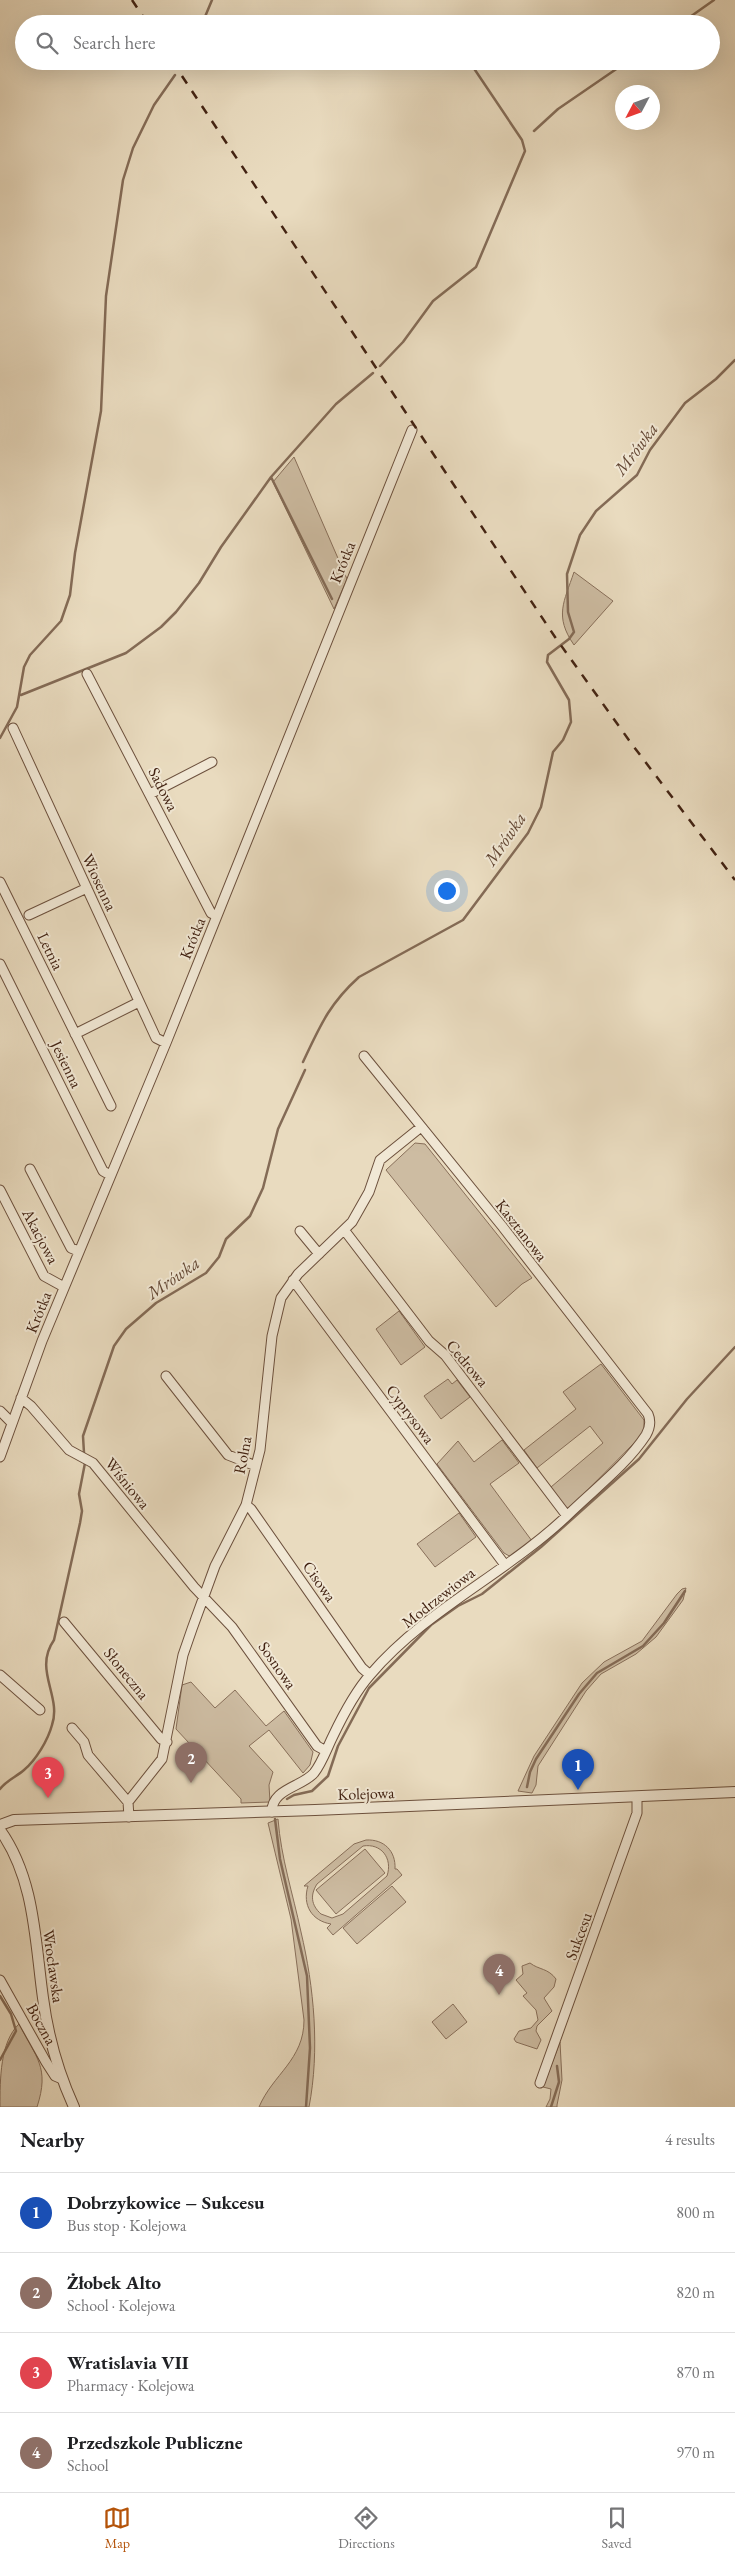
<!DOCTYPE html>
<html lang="en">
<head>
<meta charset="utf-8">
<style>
  body { margin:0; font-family:"EB Garamond",serif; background:#f2f2f2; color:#202124 }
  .compass { position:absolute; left:615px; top:85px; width:45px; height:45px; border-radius:50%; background:#fff; box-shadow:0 5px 20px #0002; rotate:229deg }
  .you { position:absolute; left:446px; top:890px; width:18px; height:18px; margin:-12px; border:4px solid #fff; border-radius:50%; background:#1a73e8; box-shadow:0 0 0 8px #1a73e833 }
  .badge { display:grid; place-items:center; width:32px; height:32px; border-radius:50%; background:#b45309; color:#fff; font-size:16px; font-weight:700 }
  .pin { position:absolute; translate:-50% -41px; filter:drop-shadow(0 1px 2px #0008) }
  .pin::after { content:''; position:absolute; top:26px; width:18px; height:15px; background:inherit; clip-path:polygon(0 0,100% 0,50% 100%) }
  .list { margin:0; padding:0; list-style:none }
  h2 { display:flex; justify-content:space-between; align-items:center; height:65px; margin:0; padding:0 20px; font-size:21px }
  h2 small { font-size:16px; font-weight:400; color:#757577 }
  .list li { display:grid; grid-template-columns:32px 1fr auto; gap:15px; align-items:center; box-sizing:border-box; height:80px; padding:0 20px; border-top:1px solid #e0e0e0 }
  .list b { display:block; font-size:19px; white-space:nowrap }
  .list p { margin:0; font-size:16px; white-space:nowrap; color:#757577 }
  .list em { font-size:16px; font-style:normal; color:#757577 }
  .icon { flex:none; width:28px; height:28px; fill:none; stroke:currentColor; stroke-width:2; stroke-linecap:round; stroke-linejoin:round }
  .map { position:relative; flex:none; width:735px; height:2107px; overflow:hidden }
  .search { position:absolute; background:#fff; box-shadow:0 5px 20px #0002; left:15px; right:15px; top:15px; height:55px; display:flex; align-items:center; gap:12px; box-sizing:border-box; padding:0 18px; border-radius:28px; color:#757577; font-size:19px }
  .sheet { height:385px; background:#fff }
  nav { display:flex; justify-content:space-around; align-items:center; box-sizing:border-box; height:70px; border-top:1px solid #e0e0e0; background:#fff; font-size:14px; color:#757577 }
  nav a { display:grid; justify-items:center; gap:2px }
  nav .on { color:#b45309 }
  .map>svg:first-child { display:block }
</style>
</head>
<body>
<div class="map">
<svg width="735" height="2107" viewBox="0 0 735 2107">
  <rect width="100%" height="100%" fill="#e9dbbf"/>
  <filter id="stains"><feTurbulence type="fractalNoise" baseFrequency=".004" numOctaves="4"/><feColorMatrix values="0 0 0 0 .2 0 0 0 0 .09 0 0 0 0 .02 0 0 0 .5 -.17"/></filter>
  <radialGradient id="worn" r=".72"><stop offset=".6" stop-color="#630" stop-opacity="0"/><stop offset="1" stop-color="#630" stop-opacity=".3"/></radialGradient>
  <!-- green -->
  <path fill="#cdbca2" stroke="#886f5a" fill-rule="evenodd" d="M 294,457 L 347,579 L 334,609 L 273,482 Z
    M 574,572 L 613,601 L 574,645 C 554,616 564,602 574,572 Z
    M 415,1143 L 425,1144 L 532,1278 L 522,1284 L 496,1307 L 386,1170 Z
    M 399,1311 L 425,1347 L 401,1365 L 376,1329 Z
    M 601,1364 L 644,1420 L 644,1433 L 569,1509 L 564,1508 L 550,1490 L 551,1487 L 603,1443 L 590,1426 L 537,1468 L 524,1450 L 576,1409 L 563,1392 Z
    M 448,1379 L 452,1384 L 457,1380 L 470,1397 L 441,1419 L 424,1396 Z
    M 502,1440 L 519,1463 L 490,1484 L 532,1541 L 511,1557 L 504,1553 L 437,1464 L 458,1441 L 474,1462 Z
    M 459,1513 L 476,1537 L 435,1567 L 417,1544 Z
    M 686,1588 L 683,1600 L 656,1637 L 636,1654 L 601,1674 L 586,1691 L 538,1766 L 536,1785 L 532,1793 L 518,1791 L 534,1756 L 582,1683 L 604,1662 L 642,1641 L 677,1594 L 682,1589 Z
    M 191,1682 L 215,1708 L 235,1690 L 266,1726 L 284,1711 L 313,1752 L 310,1765 L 303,1773 L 269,1730 L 249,1746 L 273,1772 L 269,1785 L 270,1802 L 241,1803 L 241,1799 L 176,1729 L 182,1685 Z
    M 278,1819 C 281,1858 293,1894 301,1932 C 314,1987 320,2050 309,2107 L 259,2107 C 273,2074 304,2060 304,2020 L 291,1919 L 268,1823 Z
    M 366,1840 C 384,1839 396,1851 395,1869 L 397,1869 L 402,1875 L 333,1935 L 327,1928 L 331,1924 C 312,1921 302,1905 308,1886 L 304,1886 L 354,1844 ZM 363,1846 C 381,1843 393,1858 387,1876 L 343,1914 L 332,1918 L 321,1914 C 311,1905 310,1895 317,1884 Z
    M 365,1849 L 385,1873 L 336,1914 L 316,1890 Z
    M 392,1886 L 406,1902 L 357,1944 L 343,1928 Z
    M 530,1963 C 539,1970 548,1968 556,1979 L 554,1987 L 544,1998 L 552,2011 L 537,2026 L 536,2031 L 541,2040 L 537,2049 L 516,2042 L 514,2039 L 519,2031 L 531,2028 L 538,2020 L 536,2010 L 523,1996 L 527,1993 L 516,1980 L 523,1974 L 522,1966 Z
    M 453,2004 L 467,2022 L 446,2039 L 432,2022 Z
    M 19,2024 C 36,2058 50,2067 37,2107 L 0,2107 C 0,2079 0,2042 19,2024 Z
    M 560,2042 L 562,2080 L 557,2105 L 557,2107 L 546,2107 L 550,2099 L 551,2089 L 543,2087 Z"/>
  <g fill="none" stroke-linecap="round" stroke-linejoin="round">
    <!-- stream -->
    <path stroke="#846b56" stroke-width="2.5" d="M 202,24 L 212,0
      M 680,24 L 714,0
      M 182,66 L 185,61
      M 534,131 L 558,109 L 628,61
      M 380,366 L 403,342 L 433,301 L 476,267 L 525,151 L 522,140 L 471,64
      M 271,477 L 332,599
      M 21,695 L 126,653 L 161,627 L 176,612 L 199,583 L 221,547 L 271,477 L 336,404 L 373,373
      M 0,738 L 17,707 L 24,667 L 30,655 L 61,621 L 70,595 L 75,553 L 101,411 L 106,296 L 123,180 L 133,148 L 154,105 L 175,75
      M 303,1062 C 320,1026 329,1004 359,977 L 463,920 L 528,833 L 541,807 L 553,752 L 563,740 L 571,722 L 569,700 L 547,662 L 548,655 L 569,639 L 574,632 L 568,612 L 567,574 L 580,535 L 596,511 L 637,475 L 650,450 L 685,403 L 716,379 L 735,360
      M 84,1453 L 83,1436 L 114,1346 L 126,1329 L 156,1303 L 206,1273 L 219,1257 L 226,1239 L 250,1216 L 263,1188 L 278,1129 L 305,1070
      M 527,1787 L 530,1772 L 536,1759 L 579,1694 L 597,1673 L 643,1646 L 664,1623 L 685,1591
      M 0,1789 C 7,1780 16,1777 24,1770 C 36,1760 48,1740 52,1725 C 62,1696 33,1670 54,1640 L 80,1523 L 82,1511 L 79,1494 L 85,1463
      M 287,1799 L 294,1795 L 312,1791 L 328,1776 L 338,1746 L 369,1688 L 431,1625 L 458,1606 L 482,1594 L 541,1547 L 639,1459 L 687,1399 L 735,1347
      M 275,1819 L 280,1859 L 307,1976 L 310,2048 L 306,2107
      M 0,1996 L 11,2014 L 16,2031 L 0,2060
      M 551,2107 L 559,2082 L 557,2066"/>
    <defs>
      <path id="minor" d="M 87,674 L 211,913 L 217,916
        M 13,728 L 156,1038 L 166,1043
        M 150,794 L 212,762
        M 0,882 L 111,1106
        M 29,915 L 87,888
        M 0,964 L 103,1171 L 110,1175
        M 75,1034 L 139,1002
        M 30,1169 L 71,1248 L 78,1251
        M 0,1190 L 44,1276 L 64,1287
        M 300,1231 L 319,1254
        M 345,1231 L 429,1341 L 445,1355 L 567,1516
        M 293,1280 L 505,1565
        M 166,1376 L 228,1455 L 256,1466
        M 21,1398 L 31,1406 L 69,1450 L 93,1463 L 194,1587 L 232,1627 L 317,1746 L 326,1751
        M 0,1411 L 12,1423
        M 0,1457 L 42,1341 L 166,1043 L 412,430
        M 246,1505 L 251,1509 L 362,1668 L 370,1675
        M 64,1622 L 161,1739 L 167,1742
        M 0,1675 L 40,1710
        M 72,1728 L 84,1742 L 88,1755 L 128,1802
        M 272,1812 C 271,1789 302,1787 314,1773 C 322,1763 327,1748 333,1736 C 343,1715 355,1692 370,1675 C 427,1608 510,1572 572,1511 C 597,1487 627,1464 646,1435 C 650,1428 651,1421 648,1414 L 502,1226 L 364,1056
        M 129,1817 L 128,1802 L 162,1759 L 183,1655 L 192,1629 L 215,1566 L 246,1505 L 260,1450 L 272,1336 L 281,1298 L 298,1274 L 352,1222 L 369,1192 L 380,1160 L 421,1127
        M 0,1980 L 46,2062 L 55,2076 L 62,2079
        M 540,2083 L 637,1813 L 637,1797"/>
      <path id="tertiary" d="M 0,1825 L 14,1820 L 315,1810 L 735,1792
        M 0,1830 C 35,1879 35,1941 43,1998 C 48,2036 58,2072 74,2107"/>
    </defs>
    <!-- minor casing -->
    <use href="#minor" stroke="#6c503d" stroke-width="11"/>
    <!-- tertiary casing -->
    <use href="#tertiary" stroke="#6c503d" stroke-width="12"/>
    <!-- minor -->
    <use href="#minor" stroke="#f1e8d5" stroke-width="9"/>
    <!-- tertiary -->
    <use href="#tertiary" stroke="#f1e8d5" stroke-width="10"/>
    <!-- rail -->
    <path stroke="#422212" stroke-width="2.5" stroke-dasharray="9 9" stroke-linecap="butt" d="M 132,0 L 148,24
      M 172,61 L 555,637 L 631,743 L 735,880"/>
  </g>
  <g text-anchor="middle" stroke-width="4" stroke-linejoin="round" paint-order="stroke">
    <!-- street labels -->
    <g font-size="16" fill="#422212" stroke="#f1e8d5">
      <text transform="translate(342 562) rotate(-68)" y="6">Krótka</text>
      <text transform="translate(164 789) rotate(63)" y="6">Sadowa</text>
      <text transform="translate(100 882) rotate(65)" y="6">Wiosenna</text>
      <text transform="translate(192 938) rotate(-68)" y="6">Krótka</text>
      <text transform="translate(51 951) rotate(64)" y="6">Letnia</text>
      <text transform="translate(67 1064) rotate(64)" y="6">Jesienna</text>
      <text transform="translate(522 1230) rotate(52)" y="6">Kasztanowa</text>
      <text transform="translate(41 1236) rotate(62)" y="6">Akacjowa</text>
      <text transform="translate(38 1312) rotate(-68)" y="6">Krótka</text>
      <text transform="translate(468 1363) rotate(50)" y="6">Cedrowa</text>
      <text transform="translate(411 1414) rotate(53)" y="6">Cyprysowa</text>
      <text transform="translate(242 1455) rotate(-79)" y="6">Rolna</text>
      <text transform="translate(128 1483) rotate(51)" y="6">Wiśniowa</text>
      <text transform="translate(320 1581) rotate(55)" y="6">Cisowa</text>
      <text transform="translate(438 1597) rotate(-38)" y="6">Modrzewiowa</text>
      <text transform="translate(278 1665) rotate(55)" y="6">Sosnowa</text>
      <text transform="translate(127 1673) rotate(51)" y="6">Słoneczna</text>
      <text transform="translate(366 1793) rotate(-2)" y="6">Kolejowa</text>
      <text transform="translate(578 1936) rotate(-70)" y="6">Sukcesu</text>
      <text transform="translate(54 1966) rotate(82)" y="6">Wrocławska</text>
      <text transform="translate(42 2024) rotate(61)" y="6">Boczna</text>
    </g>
    <!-- water labels -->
    <g font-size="18" font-style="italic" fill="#634734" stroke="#f1e8d5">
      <text transform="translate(636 449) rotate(-53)" y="6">Mrówka</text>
      <text transform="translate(505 839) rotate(-56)" y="6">Mrówka</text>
      <text transform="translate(173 1278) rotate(-35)" y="6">Mrówka</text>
    </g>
  </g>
  <rect width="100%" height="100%" filter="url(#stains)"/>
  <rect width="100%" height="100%" fill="url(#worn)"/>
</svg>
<svg class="compass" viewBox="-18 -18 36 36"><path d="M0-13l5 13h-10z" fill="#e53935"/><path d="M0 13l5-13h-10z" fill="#757577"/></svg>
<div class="you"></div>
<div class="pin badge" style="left:578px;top:1790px;background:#1a4fb4">1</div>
<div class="pin badge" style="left:191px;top:1783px;background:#8d6e63">2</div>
<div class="pin badge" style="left:48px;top:1798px;background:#e0444e">3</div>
<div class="pin badge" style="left:499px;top:1995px;background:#8d6e63">4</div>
<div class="search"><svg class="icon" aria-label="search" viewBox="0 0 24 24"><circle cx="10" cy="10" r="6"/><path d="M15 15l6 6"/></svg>Search here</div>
</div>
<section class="sheet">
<h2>Nearby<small>4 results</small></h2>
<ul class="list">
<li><span class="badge" style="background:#1a4fb4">1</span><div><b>Dobrzykowice – Sukcesu</b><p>Bus stop · Kolejowa</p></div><em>800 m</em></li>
<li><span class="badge" style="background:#8d6e63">2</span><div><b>Żłobek Alto</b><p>School · Kolejowa</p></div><em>820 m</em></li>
<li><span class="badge" style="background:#e0444e">3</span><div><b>Wratislavia VII</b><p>Pharmacy · Kolejowa</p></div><em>870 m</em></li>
<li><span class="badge" style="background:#8d6e63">4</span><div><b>Przedszkole Publiczne</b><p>School</p></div><em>970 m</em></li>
</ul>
</section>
<nav>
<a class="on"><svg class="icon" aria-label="map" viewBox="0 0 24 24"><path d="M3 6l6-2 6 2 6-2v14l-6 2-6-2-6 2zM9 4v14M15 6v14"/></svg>Map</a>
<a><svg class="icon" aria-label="directions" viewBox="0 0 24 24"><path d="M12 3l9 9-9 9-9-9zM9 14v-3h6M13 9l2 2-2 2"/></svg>Directions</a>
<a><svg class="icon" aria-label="saved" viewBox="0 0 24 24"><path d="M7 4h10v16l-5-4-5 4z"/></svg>Saved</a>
</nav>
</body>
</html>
